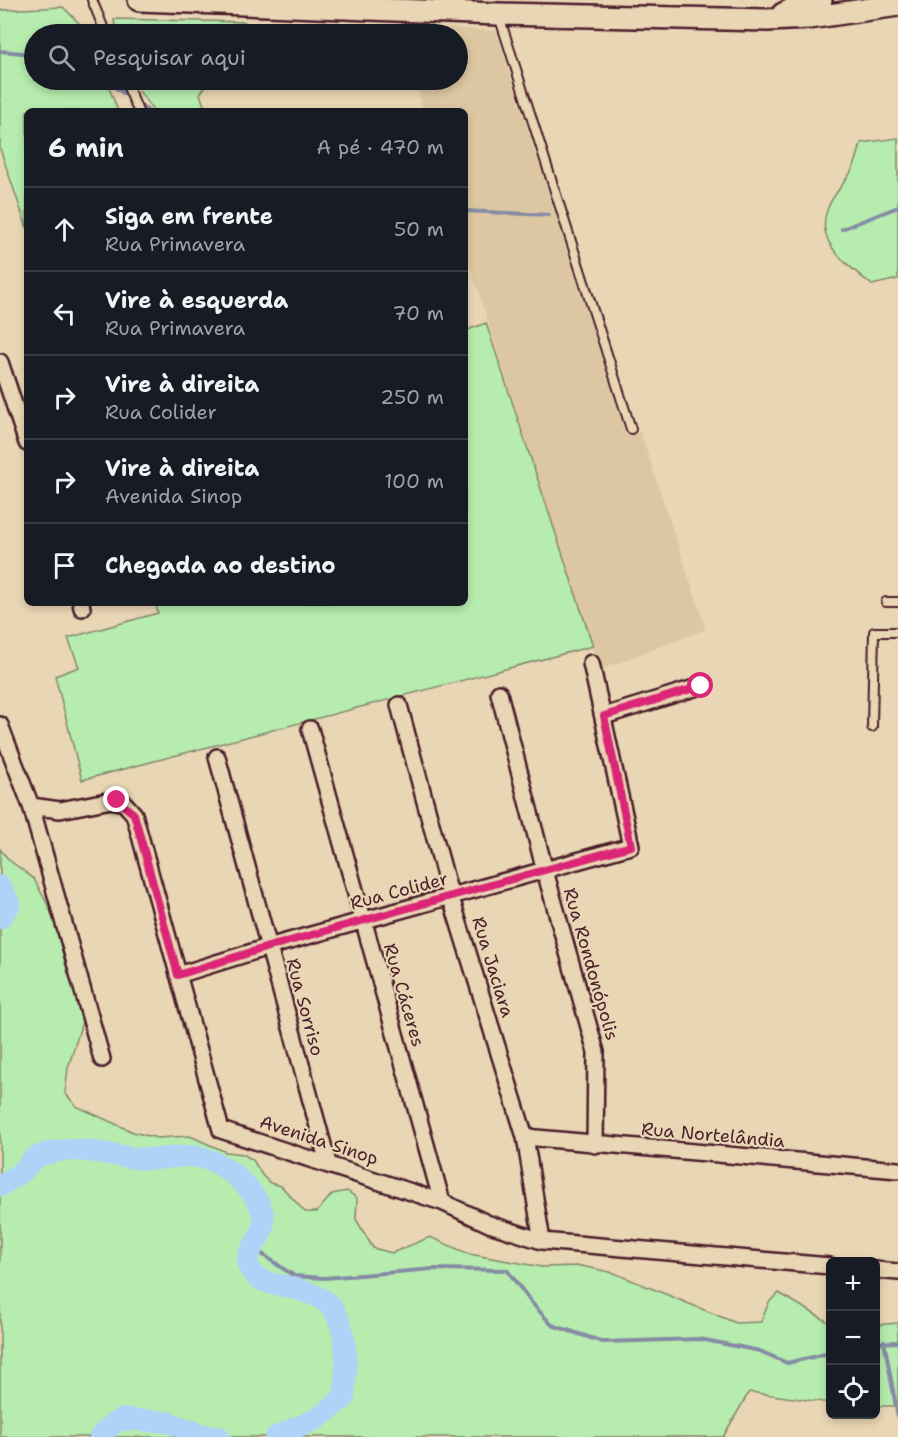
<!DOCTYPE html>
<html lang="pt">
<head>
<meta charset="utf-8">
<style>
  body { margin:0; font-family:"Shantell Sans",sans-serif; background:#242831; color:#f1f3f6 }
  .controls { position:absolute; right:18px; bottom:18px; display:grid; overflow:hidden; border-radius:9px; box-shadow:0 3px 9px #0003 }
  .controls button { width:54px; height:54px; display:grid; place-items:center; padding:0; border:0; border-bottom:2px solid #363941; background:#171b24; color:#f1f3f6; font:30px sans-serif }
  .stop { position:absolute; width:18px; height:18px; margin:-14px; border:4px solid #db2777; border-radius:50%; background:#fff }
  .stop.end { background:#db2777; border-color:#fff; box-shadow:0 2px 6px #0008 }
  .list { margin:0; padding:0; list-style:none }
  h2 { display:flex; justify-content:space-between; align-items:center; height:78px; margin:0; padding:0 24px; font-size:26px }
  h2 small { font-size:20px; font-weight:400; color:#9ea1a6 }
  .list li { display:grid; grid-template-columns:39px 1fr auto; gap:18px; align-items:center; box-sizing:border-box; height:84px; padding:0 24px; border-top:2px solid #363941 }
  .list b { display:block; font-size:22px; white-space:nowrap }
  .list p { margin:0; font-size:20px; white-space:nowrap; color:#9ea1a6 }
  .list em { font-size:20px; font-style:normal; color:#9ea1a6 }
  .icon { flex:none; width:33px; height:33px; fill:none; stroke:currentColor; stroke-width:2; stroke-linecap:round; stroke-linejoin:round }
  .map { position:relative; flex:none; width:898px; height:1437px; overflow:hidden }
  .search { position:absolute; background:#171b24; box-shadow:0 3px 9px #0003; left:24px; top:24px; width:444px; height:66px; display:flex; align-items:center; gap:15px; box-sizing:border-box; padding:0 21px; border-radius:33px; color:#9ea1a6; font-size:22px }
  .panel { position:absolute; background:#171b24; box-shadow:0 3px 9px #0003; left:24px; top:108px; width:444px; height:498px; border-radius:9px }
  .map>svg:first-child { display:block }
</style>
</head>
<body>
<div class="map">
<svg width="898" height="1437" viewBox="0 0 898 1437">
  <rect width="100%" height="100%" fill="#e9d6b4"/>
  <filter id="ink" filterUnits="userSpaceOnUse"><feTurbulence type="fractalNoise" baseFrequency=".0167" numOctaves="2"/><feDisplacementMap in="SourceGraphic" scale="12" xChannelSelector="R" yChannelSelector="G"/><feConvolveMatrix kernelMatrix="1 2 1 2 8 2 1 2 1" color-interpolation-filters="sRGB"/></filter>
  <g filter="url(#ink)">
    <!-- built -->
    <path fill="#dcc7a2" d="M 399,25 L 496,31 L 626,434 L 640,431 L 706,629 L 599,670 L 465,250 L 465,111 L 424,111 L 415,80 L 458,80 L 458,34 L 402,34 Z"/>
    <!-- green -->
    <path fill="#b6ecae" stroke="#80866c" stroke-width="1.5" d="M 63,7 L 90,34 L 34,34 L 34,80 L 106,80 L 118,111 L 27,111 L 27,228 L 0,149 L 0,10 Z
      M 114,19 L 245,22 L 250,34 L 116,34 Z
      M 131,80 L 210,80 L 200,94 L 206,111 L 154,111 Z
      M 898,138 L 898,279 L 872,285 C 840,259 805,235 837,192 C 852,171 855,169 861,143 Z
      M 486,323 L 593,646 L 82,780 L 55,676 L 79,667 L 68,638 L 158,613 L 155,603 L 465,603 L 465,331 Z
      M 0,849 L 9,860 L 34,879 L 60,928 L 80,999 L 83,1019 L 68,1068 L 65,1093 L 76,1106 L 133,1132 L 157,1138 L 190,1136 L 226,1152 L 243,1154 L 253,1160 L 262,1175 L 270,1183 L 281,1186 L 305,1212 L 317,1212 L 332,1194 L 347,1191 L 357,1198 L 356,1219 L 373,1248 L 392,1253 L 430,1237 L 469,1254 L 542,1267 L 581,1266 L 614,1273 L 736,1323 L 761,1322 L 769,1302 L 779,1293 L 830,1323 L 830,1403 L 749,1392 L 723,1437 L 0,1437 Z
      M 898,1323 L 898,1406 L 876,1406 L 876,1325 Z"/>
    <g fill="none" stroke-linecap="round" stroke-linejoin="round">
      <!-- stream -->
      <path stroke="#868ba5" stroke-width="4" d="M 0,51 L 34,54
        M 104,80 L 131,98
        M 137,103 L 148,111
        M 465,211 L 549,215
        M 842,229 L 898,207
        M 252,1247 L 294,1276 L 324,1278 L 433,1269 L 507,1270 L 531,1302 L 552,1325 L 603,1342 L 700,1339 L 760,1351 L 787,1363 L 830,1353
        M 884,1341 L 898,1418
        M 876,1343 L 898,1342"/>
      <!-- river -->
      <path stroke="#aed3f7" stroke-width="22" d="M 0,886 L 10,904 L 0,918
        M 0,1186 C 7,1181 16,1177 23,1171 C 27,1167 30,1161 35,1158 C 71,1140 111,1158 147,1159 C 164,1160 182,1154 198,1157 C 222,1161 246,1182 258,1202 C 279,1238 234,1249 252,1272 C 261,1284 276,1284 289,1287 C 302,1290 325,1297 333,1309 C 350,1334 346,1370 344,1398 L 318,1418 L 276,1437
        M 100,1437 L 111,1425 L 122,1419 L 167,1422 L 203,1435 L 219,1437"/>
      <defs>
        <path id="service" d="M 92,0 L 106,34
          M 499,16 L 631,429
          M 125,80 L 138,111
          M 886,602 L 898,602
          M 872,727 L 874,632 L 898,632"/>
        <path id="minor" d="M 0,362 L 27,443
          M 81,603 L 82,608
          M 499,693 L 545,871 L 596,1052 L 595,1145
          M 399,705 L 451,898 L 525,1137 L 542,1241
          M 604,716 L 701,686
          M 0,725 L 31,806 L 102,1059
          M 310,729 L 442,1202
          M 217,757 L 328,1163
          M 31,806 L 60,810 L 112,800 L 124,803 L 134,814 L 221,1130 L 442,1202 L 489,1224 L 542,1241 L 830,1266
          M 178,975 L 268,947 L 631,846 L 591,663
          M 525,1137 L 898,1170
          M 876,1270 L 898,1272"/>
        <path id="secondary" d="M 139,0 L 498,14 L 768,20 L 809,18 L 898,5
          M 783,14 L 806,3 L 821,0"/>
      </defs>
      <!-- service casing -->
      <use href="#service" stroke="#4a1f2b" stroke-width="12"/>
      <!-- minor casing -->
      <use href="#minor" stroke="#4a1f2b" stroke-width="20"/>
      <!-- secondary casing -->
      <use href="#secondary" stroke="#4a1f2b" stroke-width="26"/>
      <!-- service -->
      <use href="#service" stroke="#e9d6b4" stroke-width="8"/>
      <!-- minor -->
      <use href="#minor" stroke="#e9d6b4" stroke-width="15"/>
      <!-- secondary -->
      <use href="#secondary" stroke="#e9d6b4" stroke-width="21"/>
    </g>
  </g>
  <g fill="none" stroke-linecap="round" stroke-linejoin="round" filter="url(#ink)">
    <!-- route -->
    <path stroke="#db2777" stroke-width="8" d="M 117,800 L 134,814 L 178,975 L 268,947 L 631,846 L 604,716 L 701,686"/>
  </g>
  <g text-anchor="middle" stroke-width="4.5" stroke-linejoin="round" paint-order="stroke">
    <!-- street labels -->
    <g font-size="18" fill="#4a1f2b" stroke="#e9d6b4">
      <text transform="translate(399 891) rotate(-15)" y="6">Rua Colider</text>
      <text transform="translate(591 964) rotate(74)" y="6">Rua Rondonópolis</text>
      <text transform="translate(493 967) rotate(73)" y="6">Rua Jaciara</text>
      <text transform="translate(404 995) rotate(74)" y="6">Rua Cáceres</text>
      <text transform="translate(305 1007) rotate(75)" y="6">Rua Sorriso</text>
      <text transform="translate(713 1135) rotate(5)" y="6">Rua Nortelândia</text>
      <text transform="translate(319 1140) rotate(18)" y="6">Avenida Sinop</text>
    </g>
  </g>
</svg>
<div class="controls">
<button>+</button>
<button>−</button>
<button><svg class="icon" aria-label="locate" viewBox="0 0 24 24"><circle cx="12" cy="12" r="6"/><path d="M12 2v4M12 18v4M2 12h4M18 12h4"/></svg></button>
</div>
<div class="stop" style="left:701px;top:686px"></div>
<div class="stop end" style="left:117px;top:800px"></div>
<div class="search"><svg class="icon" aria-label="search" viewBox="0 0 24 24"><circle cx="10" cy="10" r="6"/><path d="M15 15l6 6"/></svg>Pesquisar aqui</div>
<section class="panel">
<h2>6 min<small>A pé · 470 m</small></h2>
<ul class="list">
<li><svg class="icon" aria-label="ahead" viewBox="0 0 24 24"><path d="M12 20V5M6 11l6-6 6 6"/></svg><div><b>Siga em frente</b><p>Rua Primavera</p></div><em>50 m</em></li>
<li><svg class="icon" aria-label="left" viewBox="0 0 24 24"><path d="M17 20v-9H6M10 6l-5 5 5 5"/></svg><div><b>Vire à esquerda</b><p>Rua Primavera</p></div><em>70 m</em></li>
<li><svg class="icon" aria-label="right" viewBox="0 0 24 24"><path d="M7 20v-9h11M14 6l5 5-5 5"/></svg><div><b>Vire à direita</b><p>Rua Colider</p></div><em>250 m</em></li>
<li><svg class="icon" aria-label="right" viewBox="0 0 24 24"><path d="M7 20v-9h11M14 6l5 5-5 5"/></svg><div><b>Vire à direita</b><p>Avenida Sinop</p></div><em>100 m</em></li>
<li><svg class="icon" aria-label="arrive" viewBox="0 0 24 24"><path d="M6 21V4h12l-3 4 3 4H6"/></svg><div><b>Chegada ao destino</b></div></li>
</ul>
</section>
</div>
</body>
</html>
